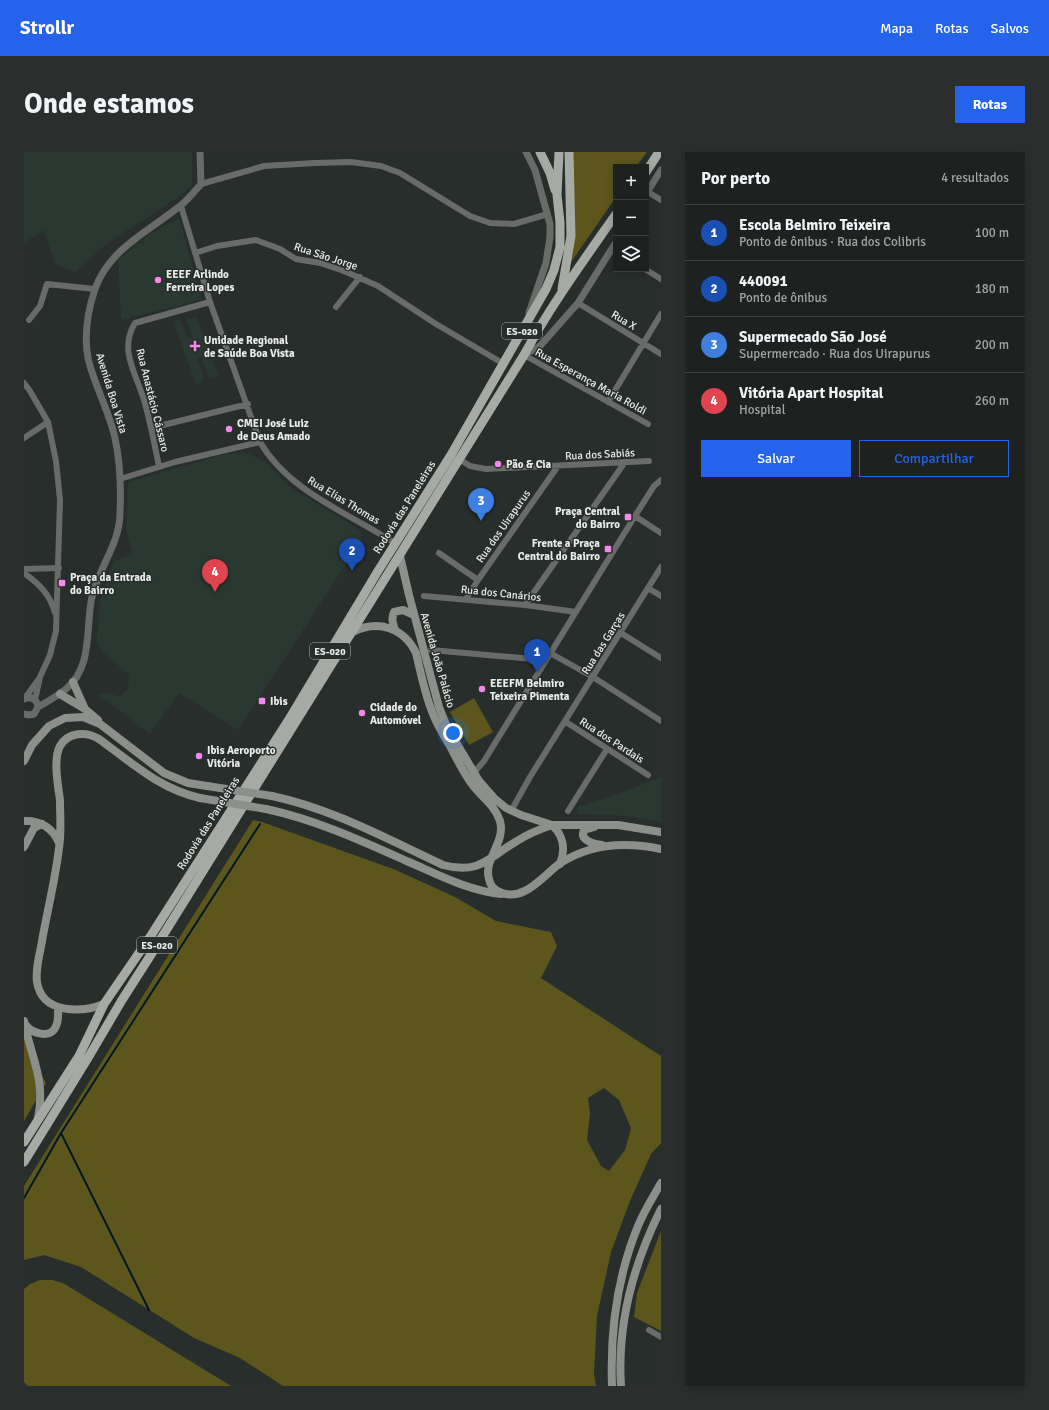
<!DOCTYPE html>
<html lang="pt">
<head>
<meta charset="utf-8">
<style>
  body { margin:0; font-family:Signika,sans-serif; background:#2a2f2d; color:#f1f3f6 }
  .controls { position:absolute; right:12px; top:12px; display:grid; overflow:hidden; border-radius:0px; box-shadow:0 2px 10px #0003 }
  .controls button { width:36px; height:36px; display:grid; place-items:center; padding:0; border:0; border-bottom:1px solid #3b3f3e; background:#1d2220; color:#f1f3f6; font:20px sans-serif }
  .you { position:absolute; left:429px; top:581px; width:14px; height:14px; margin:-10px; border:3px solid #fff; border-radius:50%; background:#1a73e8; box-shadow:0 0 0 6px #1a73e833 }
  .badge { display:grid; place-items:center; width:26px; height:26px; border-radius:50%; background:#2563eb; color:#fff; font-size:13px; font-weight:700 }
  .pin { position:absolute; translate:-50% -33px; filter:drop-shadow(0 1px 2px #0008) }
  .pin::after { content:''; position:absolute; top:21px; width:14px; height:12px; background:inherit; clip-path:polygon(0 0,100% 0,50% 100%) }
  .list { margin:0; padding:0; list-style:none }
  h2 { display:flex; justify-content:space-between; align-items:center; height:52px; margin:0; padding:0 16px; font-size:17px }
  h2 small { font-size:13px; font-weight:400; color:#a0a4a5 }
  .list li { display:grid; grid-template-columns:26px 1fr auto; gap:12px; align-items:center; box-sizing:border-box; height:56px; padding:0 16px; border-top:1px solid #3b3f3e }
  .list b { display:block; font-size:15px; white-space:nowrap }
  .list p { margin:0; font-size:13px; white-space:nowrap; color:#a0a4a5 }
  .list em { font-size:13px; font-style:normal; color:#a0a4a5 }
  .actions { display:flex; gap:8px; padding:12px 16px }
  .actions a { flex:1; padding:9px 0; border:1px solid #2563eb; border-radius:0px; text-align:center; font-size:14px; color:#2563eb }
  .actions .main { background:#2563eb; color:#fff }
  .icon { flex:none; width:22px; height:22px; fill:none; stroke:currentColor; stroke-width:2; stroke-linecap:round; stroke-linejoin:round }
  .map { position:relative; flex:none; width:637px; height:1234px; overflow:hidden; border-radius:0px }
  header { display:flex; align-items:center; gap:24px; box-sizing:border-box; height:56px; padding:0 20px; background:#2563eb; color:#fff }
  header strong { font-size:19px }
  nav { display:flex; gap:22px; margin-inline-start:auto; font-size:14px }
  .intro { display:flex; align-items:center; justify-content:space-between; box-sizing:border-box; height:96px; padding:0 24px }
  h1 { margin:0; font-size:28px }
  .button { padding:10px 18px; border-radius:0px; background:#2563eb; color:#fff; font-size:14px; font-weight:700 }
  main { display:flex; gap:24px; padding:0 24px }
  aside { flex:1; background:#1d2220; border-radius:0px; box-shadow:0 2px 10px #0003 }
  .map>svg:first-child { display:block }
</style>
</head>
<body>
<header>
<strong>Strollr</strong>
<nav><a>Mapa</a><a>Rotas</a><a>Salvos</a></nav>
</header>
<div class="intro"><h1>Onde estamos</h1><a class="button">Rotas</a></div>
<main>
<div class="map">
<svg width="637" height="1234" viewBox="0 0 637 1234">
  <rect width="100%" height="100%" fill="#272e2b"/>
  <!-- built -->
  <path fill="#2a3832" d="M 0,0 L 168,0 L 168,34 L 152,47 L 85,90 L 51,120 L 31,112 L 20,78 L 0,91 Z
    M 155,66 L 178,148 L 97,168 L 94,108 L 110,94 L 126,82 Z
    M 172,164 L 179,182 L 182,181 L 183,185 L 180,186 L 186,202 L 189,201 L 190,204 L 187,206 L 194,224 L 191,226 L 190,224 L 185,227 L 177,205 L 173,206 L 180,225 L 178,226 L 179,230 L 172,232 L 149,169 L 156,167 L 163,185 L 165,184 L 166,187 L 169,186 L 162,167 L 166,166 L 167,167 Z
    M 223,301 L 242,310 L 264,333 L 284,346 L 337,379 L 337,389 L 214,578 L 155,541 L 126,582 L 75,543 L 83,540 L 96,545 L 104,537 L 105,523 L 77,498 L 73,490 L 75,453 L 83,427 L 90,409 L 109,402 L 102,379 L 104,330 L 201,302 Z
    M 637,625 L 637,670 L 603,664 L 553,662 L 553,655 L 599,640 Z"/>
  <!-- green -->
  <path fill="#5d561c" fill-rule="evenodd" d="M 547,0 L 623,0 L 612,15 L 592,15 L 592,45 L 543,116 Z
    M 450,546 L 469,580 L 445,593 L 426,560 Z
    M 229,668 L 238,670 L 372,718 L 431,745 L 472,769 L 527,780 L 533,794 L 517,826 L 637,904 L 637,991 L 627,1002 L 606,1049 L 587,1100 L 573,1164 L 570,1221 L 572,1234 L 259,1234 L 216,1206 L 170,1186 L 57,1115 L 20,1103 L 0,1108 L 0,1034 ZM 580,936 L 595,948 L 607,976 L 601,998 L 585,1019 L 577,1014 L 563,988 L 566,962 L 564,946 Z
    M 0,878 L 10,911 L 22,931 L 0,969 Z
    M 637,1079 L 637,1179 L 610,1165 L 613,1141 Z
    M 16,1128 L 28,1128 L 39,1131 L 207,1234 L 4,1234 L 0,1230 L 0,1137 L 6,1132 Z"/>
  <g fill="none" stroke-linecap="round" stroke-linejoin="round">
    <!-- stream -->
    <path stroke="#011825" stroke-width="2" d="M 37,981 L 125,1158
      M 0,1046 L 37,981 L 236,672"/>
    <!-- minor -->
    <path stroke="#696b68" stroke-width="6" d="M 177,32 L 240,14 L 291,11 L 327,10 L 357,14 L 376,21 L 446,64 L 466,71 L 490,72 L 524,62
      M 624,40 L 637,48
      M 157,54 L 186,150 L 236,290 C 265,340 325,361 372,392
      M 171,101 L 193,94 L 232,88 L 256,97 L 272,107 L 296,111 L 320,119 L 354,134 L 412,172 L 480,212
      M 621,117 L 637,127
      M 554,151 L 637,202
      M 312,155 L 336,125
      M 5,168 L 16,154 L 23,132 L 71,137
      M 500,203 L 624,272
      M 0,231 L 6,239 L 24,270 L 32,309 L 36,348 L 32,479 L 26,503 L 16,525 L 11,548
      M 584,250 L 637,162
      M 127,276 L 224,252
      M 0,286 L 24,270
      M 435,307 L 446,314 L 462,317 L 625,309
      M 135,314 C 130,291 126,267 119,245 C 111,220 95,197 111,171 L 186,150
      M 96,327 L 151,310 L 236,290
      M 611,364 L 637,381
      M 415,401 L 454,428
      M 0,417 L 35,416
      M 0,421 C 15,432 26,442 31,461
      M 624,436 L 637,444
      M 400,444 L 501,453 L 552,460
      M 442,447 L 454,428 L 534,314
      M 501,453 L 601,310
      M 597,481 L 637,506
      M 407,498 L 521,508
      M 526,501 L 569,525 L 637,569
      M 1,546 L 14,528
      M 542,570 L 624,623
      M 448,623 L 460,609 L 611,364 L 630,334 L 637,328
      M 487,659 L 506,625 L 637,415
      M 544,659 L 583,597
      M 625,1178 L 637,1185"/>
    <!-- tertiary -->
    <path stroke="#696b68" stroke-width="7" d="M 502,0 L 511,18 L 526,72 L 526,85 L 522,111 L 505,161
      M 622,42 L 637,18
      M 500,203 L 516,194 L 554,151 L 592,90
      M 0,547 C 7,544 13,547 14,555 L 10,562 L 5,563 L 0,562
      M 14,555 C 23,550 33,544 42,537 C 68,516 62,479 67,450 C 72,419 96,393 96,361 C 97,338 96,309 91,286 C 85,258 70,233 64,206 C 60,184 64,158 71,137 C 85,97 125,79 156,54 C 164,48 170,40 177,32 L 176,0"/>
    <!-- secondary -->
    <path stroke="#8c8f8a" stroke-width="8" d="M 376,404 L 385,443 L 415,555 L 423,575 L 455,629 L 470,646 L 482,656 L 497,663 L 528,673 L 594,673 L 637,680
      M 371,478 C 369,472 367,467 370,460 L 379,458 L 390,463
      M 329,480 C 354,467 380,476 392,501 C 397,521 401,543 409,562 C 413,573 420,584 426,594 C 432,606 438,617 445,628 C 454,643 471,652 476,669 C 482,690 459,708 465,727 C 466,733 470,738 476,740 C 499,751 519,724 535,712 C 544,706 555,701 565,698 C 587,691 615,692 637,697
      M 49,530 L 61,557
      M 36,542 L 61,557 L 74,568
      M 0,609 L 8,593 L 25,574 L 41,566 L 59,565 L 76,572 L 140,621 L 164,631 L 183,634
      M 248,644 C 309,657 363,687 419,713 C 456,723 465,705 493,689 C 504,682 516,677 528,673 C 539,683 542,697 536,712
      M 242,657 C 293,668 338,689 385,710 C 415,723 445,739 477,742
      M 0,669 C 16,668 29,676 35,691
      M 570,675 L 560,678 C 555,688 569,692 578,693
      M 0,695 L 10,676 L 18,672
      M 80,852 C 57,861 18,862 13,830 C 11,817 16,802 18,789 C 24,755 33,721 36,687 C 37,674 36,661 36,648 C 34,634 29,607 36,594 C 44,580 62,579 75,587 C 108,611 136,637 176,646
      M 0,869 C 7,906 22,927 14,966
      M 1,872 C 7,881 27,888 32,874 C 35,868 34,861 34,855
      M 588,1234 C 586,1180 593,1125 614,1074 C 620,1059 629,1045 637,1031
      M 597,1234 C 593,1172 610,1111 637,1057"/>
    <!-- primary -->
    <path stroke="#a6aaa4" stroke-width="9" d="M 516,0 L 526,21 L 531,38
      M 622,20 L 635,0
      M 538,137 L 547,84 L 545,0
      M 0,990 L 55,904 L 80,852 L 128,782 L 264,569 L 354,419 L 427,303 L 522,137 L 530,118 L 536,95 L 536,70 L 533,43 L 535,0
      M 0,1010 L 64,906 L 98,848 L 128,801 L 500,203 C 527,153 560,108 592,62"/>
    <!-- secondary-bridge -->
    <path stroke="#8c8f8a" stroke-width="8" d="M 183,634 L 248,644
      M 176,646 L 242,657"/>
  </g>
  <!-- markers -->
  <g fill="#f788eb" stroke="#272e2b" stroke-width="1.5">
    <circle cx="134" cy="128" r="4"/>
    <path d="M169 188h4v4h4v4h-4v4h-4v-4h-4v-4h4z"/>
    <circle cx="205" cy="277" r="4"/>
    <circle cx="474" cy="312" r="4"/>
    <rect x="600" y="361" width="8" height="8" rx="2"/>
    <rect x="580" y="393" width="8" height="8" rx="2"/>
    <rect x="34" y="427" width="8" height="8" rx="2"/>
    <circle cx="458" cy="537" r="4"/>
    <rect x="234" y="545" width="8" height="8" rx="2"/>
    <circle cx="338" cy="561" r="4"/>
    <circle cx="175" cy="604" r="4"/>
  </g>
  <g text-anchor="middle" stroke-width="3" stroke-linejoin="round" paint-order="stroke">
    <!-- shield labels -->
    <g fill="#272e2b" stroke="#aeb4b1" stroke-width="1">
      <rect x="478" y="171" width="40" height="16" rx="3"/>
      <rect x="286" y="491" width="40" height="16" rx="3"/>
      <rect x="113" y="785" width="40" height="16" rx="3"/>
    </g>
    <g font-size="10" font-weight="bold" fill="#e8edea">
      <text x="498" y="183">ES-020</text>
      <text x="306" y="503">ES-020</text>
      <text x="133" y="797">ES-020</text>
    </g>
    <!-- street labels -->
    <g font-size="11" fill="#e8edea" stroke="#272e2b">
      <text transform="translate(302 104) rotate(18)" y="4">Rua São Jorge</text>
      <text transform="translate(600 168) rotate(31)" y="4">Rua X</text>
      <text transform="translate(567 229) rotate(29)" y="4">Rua Esperança Maria Roldi</text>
      <text transform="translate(88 241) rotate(73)" y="4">Avenida Boa Vista</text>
      <text transform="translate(129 248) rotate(76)" y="4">Rua Anastácio Cássaro</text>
      <text transform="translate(576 302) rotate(-3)" y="4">Rua dos Sabiás</text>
      <text transform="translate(320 348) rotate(31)" y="4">Rua Elias Thomas</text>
      <text transform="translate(380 355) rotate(-58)" y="4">Rodovia das Paneleiras</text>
      <text transform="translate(479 374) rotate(-55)" y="4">Rua dos Uirapurus</text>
      <text transform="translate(477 441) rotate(6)" y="4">Rua dos Canários</text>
      <text transform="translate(579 491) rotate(-58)" y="4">Rua das Garças</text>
      <text transform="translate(414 508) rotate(74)" y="4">Avenida João Palácio</text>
      <text transform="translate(588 588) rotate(33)" y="4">Rua dos Pardais</text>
      <text transform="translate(184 671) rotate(-58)" y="4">Rodovia das Paneleiras</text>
    </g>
    <!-- poi labels -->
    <g font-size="11" font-weight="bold" fill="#e8edea" stroke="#272e2b" text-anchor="start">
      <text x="142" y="126">EEEF Arlindo<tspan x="142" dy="13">Ferreira Lopes</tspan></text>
      <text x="180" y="192">Unidade Regional<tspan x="180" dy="13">de Saúde Boa Vista</tspan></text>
      <text x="213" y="275">CMEI José Luiz<tspan x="213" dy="13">de Deus Amado</tspan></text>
      <text x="482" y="316">Pão &amp; Cia</text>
      <text x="596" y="363" text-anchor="end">Praça Central<tspan x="596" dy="13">do Bairro</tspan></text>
      <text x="576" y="395" text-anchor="end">Frente a Praça<tspan x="576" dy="13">Central do Bairro</tspan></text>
      <text x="46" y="429">Praça da Entrada<tspan x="46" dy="13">do Bairro</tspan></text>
      <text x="466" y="535">EEEFM Belmiro<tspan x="466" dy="13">Teixeira Pimenta</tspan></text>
      <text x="246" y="553">Ibis</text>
      <text x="346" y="559">Cidade do<tspan x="346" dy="13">Automóvel</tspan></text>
      <text x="183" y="602">Ibis Aeroporto<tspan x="183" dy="13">Vitória</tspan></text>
    </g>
  </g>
</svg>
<div class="controls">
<button>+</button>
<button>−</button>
<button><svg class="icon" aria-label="layers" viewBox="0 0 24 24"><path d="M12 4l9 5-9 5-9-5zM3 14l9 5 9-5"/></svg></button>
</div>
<div class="you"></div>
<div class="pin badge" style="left:513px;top:520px;background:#1a4fb4">1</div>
<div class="pin badge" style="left:328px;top:419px;background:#1a4fb4">2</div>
<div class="pin badge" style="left:457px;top:369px;background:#3f7fe0">3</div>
<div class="pin badge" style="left:191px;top:440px;background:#e0444e">4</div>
</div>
<aside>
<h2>Por perto<small>4 resultados</small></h2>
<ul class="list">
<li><span class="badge" style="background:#1a4fb4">1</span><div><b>Escola Belmiro Teixeira</b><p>Ponto de ônibus · Rua dos Colibris</p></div><em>100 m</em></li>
<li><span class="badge" style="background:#1a4fb4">2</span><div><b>440091</b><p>Ponto de ônibus</p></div><em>180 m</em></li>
<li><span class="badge" style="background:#3f7fe0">3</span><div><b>Supermecado São José</b><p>Supermercado · Rua dos Uirapurus</p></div><em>200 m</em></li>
<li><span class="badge" style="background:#e0444e">4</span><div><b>Vitória Apart Hospital</b><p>Hospital</p></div><em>260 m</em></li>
</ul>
<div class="actions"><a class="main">Salvar</a><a>Compartilhar</a></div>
</aside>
</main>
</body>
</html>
